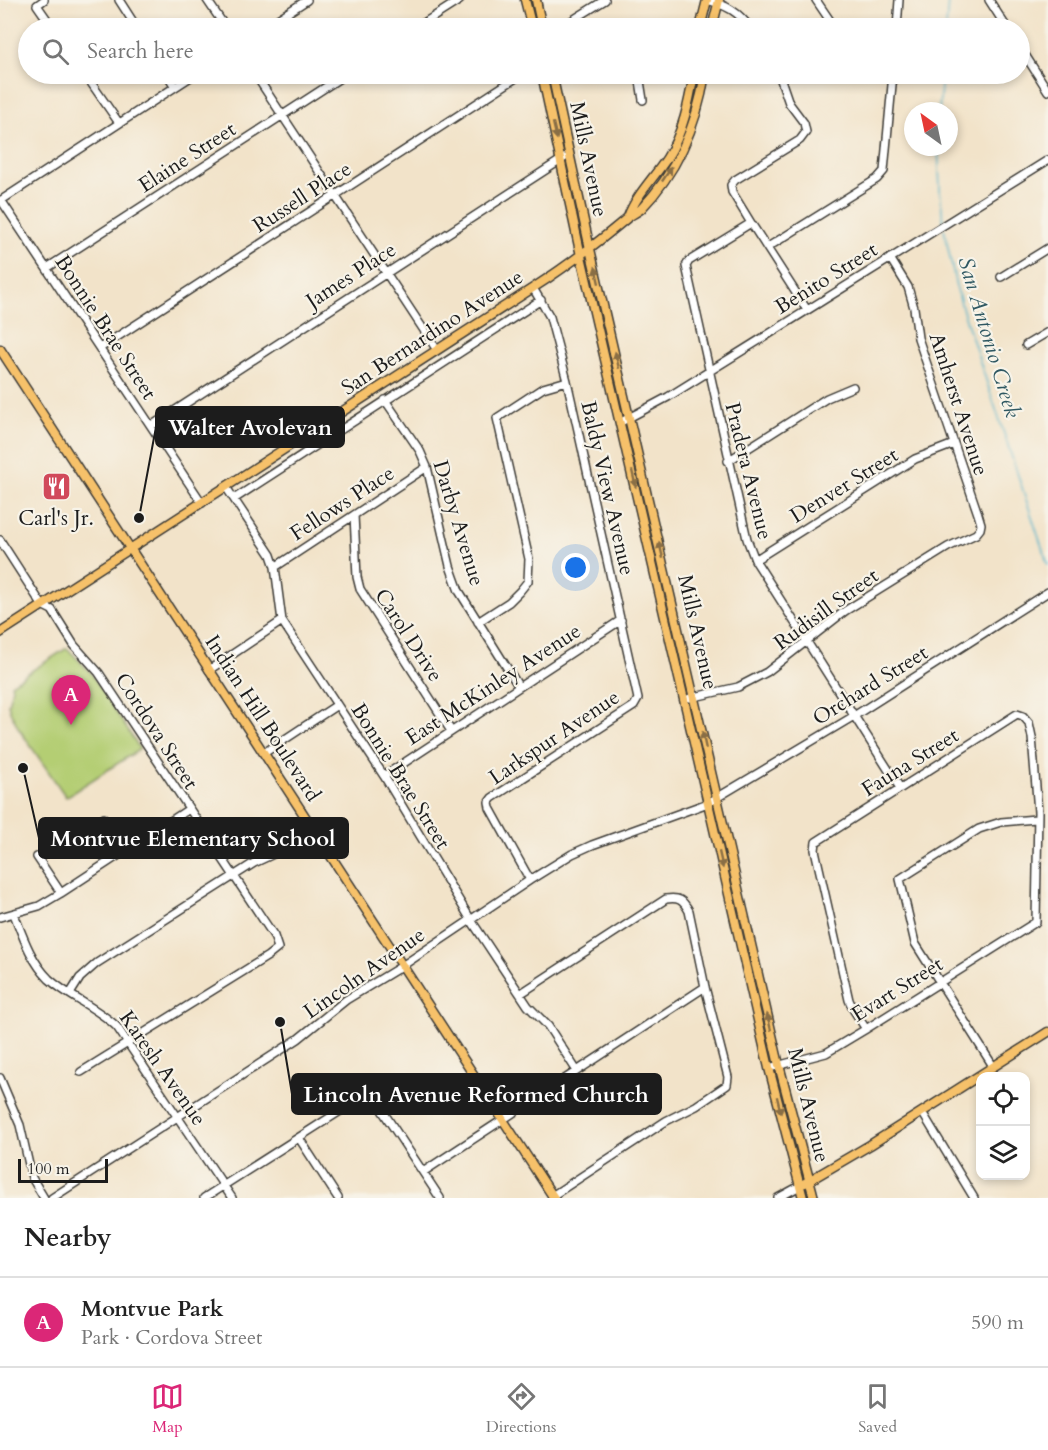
<!DOCTYPE html>
<html lang="en">
<head>
<meta charset="utf-8">
<style>
  body { margin:0; font-family:Cardo,serif; background:#f6f6f6; color:#222 }
  .controls { position:absolute; right:18px; bottom:18px; display:grid; overflow:hidden; border-radius:12px; box-shadow:0 3px 9px #0003 }
  .controls button { width:54px; height:54px; display:grid; place-items:center; padding:0; border:0; border-bottom:2px solid #e0e0e0; background:#fff; color:#222; font:30px sans-serif }
  .compass { position:absolute; left:904px; top:102px; width:54px; height:54px; border-radius:50%; background:#fff; box-shadow:0 3px 9px #0003; rotate:327deg }
  .scale { position:absolute; left:18px; bottom:15px; width:90px; box-sizing:border-box; padding-left:6px; border:3px solid #1c1c1c; border-top:0; font-size:16px; line-height:21px; white-space:nowrap; color:#1c1c1c; -webkit-text-stroke:4px #f7f3e8; paint-order:stroke }
  .you { position:absolute; left:576px; top:568px; width:21px; height:21px; margin:-15px; border:4px solid #fff; border-radius:50%; background:#1a73e8; box-shadow:0 0 0 9px #1a73e833 }
  .badge { display:grid; place-items:center; width:39px; height:39px; border-radius:50%; background:#db2777; color:#fff; font-size:20px; font-weight:700 }
  .pin { position:absolute; translate:-50% -50px; filter:drop-shadow(0 2px 3px #0008) }
  .pin::after { content:''; position:absolute; top:32px; width:21px; height:18px; background:inherit; clip-path:polygon(0 0,100% 0,50% 100%) }
  .list { margin:0; padding:0; list-style:none }
  h2 { display:flex; justify-content:space-between; align-items:center; height:78px; margin:0; padding:0 24px; font-size:26px }
  h2 small { font-size:20px; font-weight:400; color:#767676 }
  .list li { display:grid; grid-template-columns:39px 1fr auto; gap:18px; align-items:center; box-sizing:border-box; height:90px; padding:0 24px; border-top:2px solid #e0e0e0 }
  .list b { display:block; font-size:22px; white-space:nowrap }
  .list p { margin:0; font-size:20px; white-space:nowrap; color:#767676 }
  .list em { font-size:20px; font-style:normal; color:#767676 }
  .icon { flex:none; width:33px; height:33px; fill:none; stroke:currentColor; stroke-width:2; stroke-linecap:round; stroke-linejoin:round }
  .map { position:relative; flex:none; width:1048px; height:1198px; overflow:hidden }
  .search { position:absolute; background:#fff; box-shadow:0 3px 9px #0003; left:18px; right:18px; top:18px; height:66px; display:flex; align-items:center; gap:15px; box-sizing:border-box; padding:0 21px; border-radius:33px; color:#767676; font-size:22px }
  .sheet { height:168px; background:#fff }
  nav { display:flex; justify-content:space-around; align-items:center; box-sizing:border-box; height:84px; border-top:2px solid #e0e0e0; background:#fff; font-size:16px; color:#767676 }
  nav a { display:grid; justify-items:center; gap:3px }
  nav .on { color:#db2777 }
  .map>svg:first-child { display:block }
</style>
</head>
<body>
<div class="map">
<svg width="1048" height="1198" viewBox="0 0 1048 1198">
  <rect width="100%" height="100%" fill="#f7f3e8"/>
  <filter id="ink" filterUnits="userSpaceOnUse"><feTurbulence type="fractalNoise" baseFrequency=".0167" numOctaves="2"/><feDisplacementMap in="SourceGraphic" scale="12" xChannelSelector="R" yChannelSelector="G"/><feConvolveMatrix kernelMatrix="1 2 1 2 8 2 1 2 1" color-interpolation-filters="sRGB"/></filter>
  <filter id="wash" filterUnits="userSpaceOnUse"><feTurbulence type="fractalNoise" baseFrequency=".008" numOctaves="4" result="noise"/><feDisplacementMap in="SourceGraphic" scale="24" xChannelSelector="R" yChannelSelector="G"/><feGaussianBlur stdDeviation="1.35" result="paint"/><feColorMatrix in="noise" values="0 0 0 0 0 0 0 0 0 0 0 0 0 0 0 0 0 1.4 0 .05"/><feComposite in="paint" operator="in"/></filter>
  <g filter="url(#wash)">
    <rect width="100%" height="100%" fill="#f2e3c9"/>
    <!-- green -->
    <path fill="#b4ce73" stroke="#687548" stroke-width="1.5" d="M 67,648 L 91,673 L 140,749 L 66,797 L 19,729 L 10,711 L 8,704 L 12,688 L 11,684 Z"/>
    <g fill="none" stroke-linecap="round" stroke-linejoin="round">
      <!-- stream -->
      <path stroke="#4bb1ca" stroke-width="1.5" d="M 946,28 L 948,0
        M 939,111 L 942,74
        M 938,147 L 940,189 L 943,221
        M 944,229 L 956,286 L 964,314 L 1048,565"/>
    </g>
  </g>
  <g filter="url(#ink)">
    <g fill="none" stroke-linecap="round" stroke-linejoin="round">
      <defs>
        <path id="minor" d="M 44,0 L 37,5 L 53,28
          M 119,0 L 137,28
          M 207,0 L 226,28
          M 707,0 C 726,5 739,12 750,28
          M 816,0 L 835,28
          M 989,0 L 1007,28
          M 264,28 L 307,0
          M 416,28 L 460,0
          M 560,28 L 605,0
          M 897,28 L 899,0
          M 1020,47 L 1048,91
          M 85,74 L 119,123
          M 167,74 L 175,87
          M 255,74 L 437,350
          M 779,74 L 789,103 L 804,123 L 806,132 L 800,140 L 735,180 L 731,185 L 732,192 L 751,223 L 807,310
          M 643,100 L 640,81 L 644,74
          M 1,200 L 202,503
          M 0,201 L 195,74
          M 751,223 L 689,261 L 686,266 L 747,539 L 755,560 L 900,788
          M 768,247 L 877,179 L 884,171 L 893,74
          M 47,268 L 346,74
          M 1001,277 L 1048,248
          M 1026,345 L 1048,332
          M 100,348 L 522,74
          M 385,400 L 420,451 L 427,467 L 450,566 L 459,591 L 519,687
          M 621,422 L 668,397 L 1048,160
          M 151,426 L 564,158
          M 728,461 L 827,398 L 853,387
          M 226,487 L 271,555 L 275,567 L 282,621 L 384,776 L 471,920 L 528,1006 L 548,1026 L 577,1071
          M 234,499 L 541,300
          M 354,515 L 357,577 L 360,589 L 451,731
          M 0,540 L 42,605 L 52,610 L 74,645 L 99,673 L 274,936 L 278,948 L 268,956 L 81,1072
          M 755,560 L 915,459 L 954,444
          M 275,567 L 427,467
          M 478,622 L 509,602 L 520,591 L 528,581 L 529,559 L 497,418 L 543,388 L 567,381
          M 209,670 L 282,621
          M 690,698 L 738,687 L 767,672 L 845,611 L 948,547 L 976,534 L 980,529 L 981,524 L 978,514 L 918,338 L 914,308 L 908,287 L 890,258
          M 264,753 L 337,705
          M 384,776 L 621,620
          M 104,818 L 128,850
          M 37,857 L 61,893
          M 530,880 L 490,808 L 489,802 L 492,798 L 634,706 L 638,699 L 567,381 L 550,317 L 533,288
          M 14,914 C 23,937 31,961 49,979 C 70,998 97,1007 117,1027 L 232,1198
          M 0,917 L 39,906 L 61,893 L 189,809
          M 70,994 L 80,978 L 97,963 L 254,863 L 295,844 L 316,832
          M 520,994 L 666,899 C 679,897 683,900 689,911 L 705,987 L 728,1077 L 727,1085 L 696,1106 L 666,1121 L 552,1196
          M 993,1066 L 915,943 L 900,879 L 979,829 L 1001,822 L 1036,819
          M 769,1068 L 826,1053 L 866,1029 L 1036,922 L 1038,812 L 1032,737 L 1029,723 L 1023,716 L 1017,714 L 816,842 L 815,850 L 849,1000 L 853,1009 L 866,1029
          M 0,1078 L 20,1125 L 32,1178 L 44,1198
          M 922,1112 L 974,1198
          M 299,1138 L 338,1198
          M 423,1172 L 705,987
          M 52,1198 L 298,1039 L 346,1000 L 402,966 L 530,880 L 572,854 L 592,845 L 708,803 L 854,716 L 1048,592
          M 204,1198 L 359,1099 L 368,1097 L 376,1101 L 440,1198
          M 778,1198 L 800,1186"/>
        <path id="major" d="M 525,0 L 532,28
          M 536,0 L 542,28
          M 700,28 L 707,0
          M 712,28 L 719,0
          M 542,74 L 581,256 L 708,803 L 769,1068 L 803,1198
          M 552,74 L 590,249 L 717,798 L 779,1065 L 814,1198
          M 628,217 C 636,195 654,178 667,158 C 683,133 689,102 694,74
          M 0,349 L 554,1198
          M 0,633 L 533,288 C 566,267 596,244 626,219 C 630,215 636,213 641,209 C 677,172 697,124 705,74
          M 805,1183 L 870,1145 L 1048,1032"/>
      </defs>
      <!-- minor casing -->
      <use href="#minor" stroke="#3c3a36" stroke-width="10"/>
      <!-- major casing -->
      <use href="#major" stroke="#3c3a36" stroke-width="11"/>
      <!-- minor -->
      <use href="#minor" stroke="#fff" stroke-width="7"/>
      <!-- major -->
      <use href="#major" stroke="#f6c16b" stroke-width="8"/>
    </g>
    <!-- one-way arrows -->
    <defs><path id="oneway-solid" d="M-6-.8H1V-3.2L6.5 0L1 3.2V.8H-6Z" transform="scale(1.5)"/></defs>
    <g fill="#896e44">
      <use href="#oneway-solid" transform="translate(555 131) rotate(77)"/>
      <use href="#oneway-solid" transform="translate(667 174) rotate(-56)"/>
      <use href="#oneway-solid" transform="translate(597 275) rotate(-103)"/>
      <use href="#oneway-solid" transform="translate(617 360) rotate(-103)"/>
      <use href="#oneway-solid" transform="translate(634 479) rotate(77)"/>
      <use href="#oneway-solid" transform="translate(661 550) rotate(-103)"/>
      <use href="#oneway-solid" transform="translate(704 740) rotate(-102)"/>
      <use href="#oneway-solid" transform="translate(721 860) rotate(77)"/>
      <use href="#oneway-solid" transform="translate(769 1022) rotate(-103)"/>
      <use href="#oneway-solid" transform="translate(779 1105) rotate(76)"/>
    </g>
  </g>
  <!-- icons -->
  <defs>
    <symbol id="restaurant-square" viewBox="-11 -11 22 22"><rect x="-9" y="-9" width="18" height="18" rx="4" fill="#d1495b" stroke="#f7f3e8"/><path d="M-5-6h1v4h1v-4h1v4h1v-4h1v5L-1.5 .5V6h-2V.5L-5-1ZM5-6V6H3V1.5H1.5Q1.5-4 5-6Z" fill="#fff"/></symbol>
  </defs>
  <g fill-rule="evenodd">
    <use href="#restaurant-square" x="40" y="470" width="33" height="33"/>
  </g>
  <g text-anchor="middle" stroke-width="4.5" stroke-linejoin="round" paint-order="stroke">
    <!-- street labels -->
    <g font-size="21" fill="#1c1c1c" stroke="#f7f3e8">
      <text transform="translate(187 157) rotate(-33)" y="7">Elaine Street</text>
      <text transform="translate(589 159) rotate(78)" y="7">Mills Avenue</text>
      <text transform="translate(302 197) rotate(-33)" y="7">Russell Place</text>
      <text transform="translate(351 275) rotate(-33)" y="7">James Place</text>
      <text transform="translate(826 278) rotate(-32)" y="7">Benito Street</text>
      <text transform="translate(106 327) rotate(57)" y="7">Bonnie Brae Street</text>
      <text transform="translate(432 332) rotate(-33)" y="7">San Bernardino Avenue</text>
      <text transform="translate(959 404) rotate(72)" y="7">Amherst Avenue</text>
      <text transform="translate(749 471) rotate(76)" y="7">Pradera Avenue</text>
      <text transform="translate(844 485) rotate(-32)" y="7">Denver Street</text>
      <text transform="translate(608 488) rotate(77)" y="7">Baldy View Avenue</text>
      <text transform="translate(342 503) rotate(-33)" y="7">Fellows Place</text>
      <text transform="translate(459 523) rotate(73)" y="7">Darby Avenue</text>
      <text transform="translate(826 609) rotate(-36)" y="7">Rudisill Street</text>
      <text transform="translate(698 632) rotate(77)" y="7">Mills Avenue</text>
      <text transform="translate(409 635) rotate(57)" y="7">Carol Drive</text>
      <text transform="translate(493 684) rotate(-33)" y="7">East McKinley Avenue</text>
      <text transform="translate(870 685) rotate(-32)" y="7">Orchard Street</text>
      <text transform="translate(263 718) rotate(57)" y="7">Indian Hill Boulevard</text>
      <text transform="translate(157 731) rotate(57)" y="7">Cordova Street</text>
      <text transform="translate(554 737) rotate(-34)" y="7">Larkspur Avenue</text>
      <text transform="translate(910 762) rotate(-32)" y="7">Fauna Street</text>
      <text transform="translate(401 776) rotate(58)" y="7">Bonnie Brae Street</text>
      <text transform="translate(364 973) rotate(-35)" y="7">Lincoln Avenue</text>
      <text transform="translate(897 989) rotate(-32)" y="7">Evart Street</text>
      <text transform="translate(163 1068) rotate(55)" y="7">Karesh Avenue</text>
      <text transform="translate(809 1105) rotate(76)" y="7">Mills Avenue</text>
    </g>
    <!-- poi labels -->
    <g font-size="21" fill="#1c1c1c" stroke="#f7f3e8">
      <text x="56" y="525">Carl's Jr.</text>
    </g>
    <!-- water labels -->
    <g font-size="22" font-style="italic" fill="#2f5862" stroke="#f7f3e8">
      <text transform="translate(990 337) rotate(73)" y="8">San Antonio Creek</text>
    </g>
  </g>
  <!-- callouts -->
  <path fill="none" stroke="#1c1c1c" stroke-width="2" d="M139 518L156 427M23 768L39 838M280 1022L292 1094"/>
  <g fill="#1c1c1c" stroke="#f7f3e8" stroke-width="2">
    <circle cx="139" cy="518" r="6"/>
    <circle cx="23" cy="768" r="6"/>
    <circle cx="280" cy="1022" r="6"/>
  </g>
  <g fill="#1c1c1c" stroke="#1c1c1c" stroke-width="2">
    <rect x="156" y="407" width="188" height="40" rx="6"/>
    <rect x="39" y="818" width="309" height="40" rx="6"/>
    <rect x="292" y="1074" width="369" height="40" rx="6"/>
  </g>
  <g font-size="22" text-anchor="middle" font-weight="bold" fill="#fff">
    <text x="250" y="435">Walter Avolevan</text>
    <text x="193" y="846">Montvue Elementary School</text>
    <text x="476" y="1102">Lincoln Avenue Reformed Church</text>
  </g>
</svg>
<div class="controls">
<button><svg class="icon" aria-label="locate" viewBox="0 0 24 24"><circle cx="12" cy="12" r="6"/><path d="M12 2v4M12 18v4M2 12h4M18 12h4"/></svg></button>
<button><svg class="icon" aria-label="layers" viewBox="0 0 24 24"><path d="M12 4l9 5-9 5-9-5zM3 14l9 5 9-5"/></svg></button>
</div>
<svg class="compass" viewBox="-18 -18 36 36"><path d="M0-13l5 13h-10z" fill="#e53935"/><path d="M0 13l5-13h-10z" fill="#767676"/></svg>
<div class="scale">100 m</div>
<div class="you"></div>
<div class="pin badge" style="left:71px;top:725px">A</div>
<div class="search"><svg class="icon" aria-label="search" viewBox="0 0 24 24"><circle cx="10" cy="10" r="6"/><path d="M15 15l6 6"/></svg>Search here</div>
</div>
<section class="sheet">
<h2>Nearby<small></small></h2>
<ul class="list">
<li><span class="badge">A</span><div><b>Montvue Park</b><p>Park · Cordova Street</p></div><em>590 m</em></li>
</ul>
</section>
<nav>
<a class="on"><svg class="icon" aria-label="map" viewBox="0 0 24 24"><path d="M3 6l6-2 6 2 6-2v14l-6 2-6-2-6 2zM9 4v14M15 6v14"/></svg>Map</a>
<a><svg class="icon" aria-label="directions" viewBox="0 0 24 24"><path d="M12 3l9 9-9 9-9-9zM9 14v-3h6M13 9l2 2-2 2"/></svg>Directions</a>
<a><svg class="icon" aria-label="saved" viewBox="0 0 24 24"><path d="M7 4h10v16l-5-4-5 4z"/></svg>Saved</a>
</nav>
</body>
</html>
